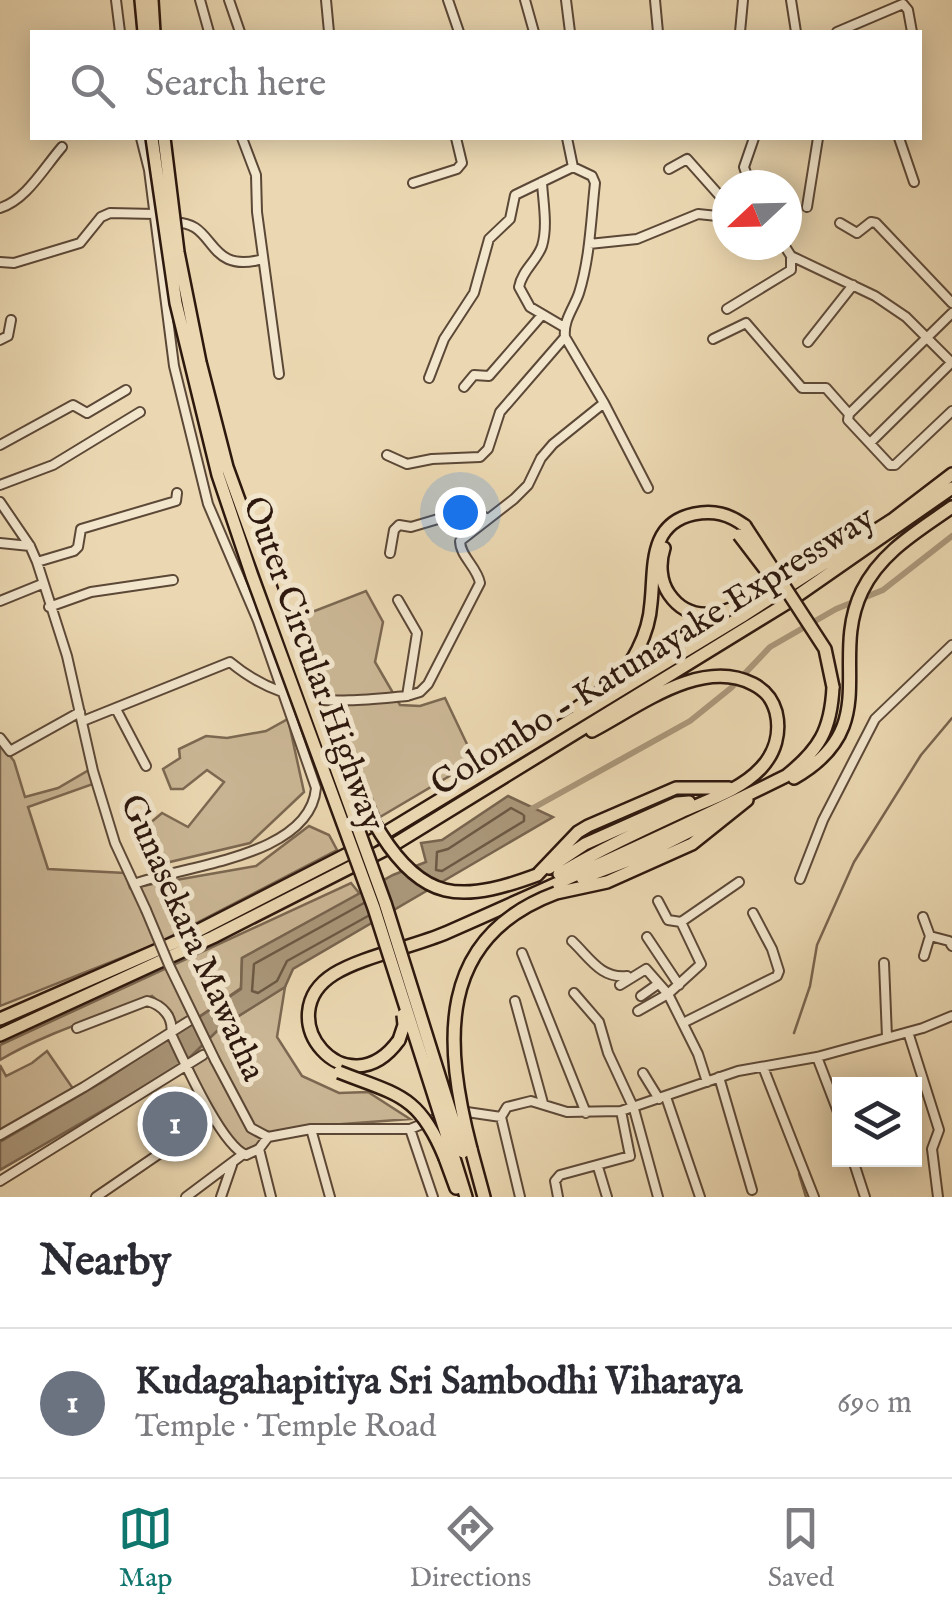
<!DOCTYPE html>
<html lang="en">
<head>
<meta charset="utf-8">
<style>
  body { margin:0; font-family:"IM FELL English",serif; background:#f2f2f3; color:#2b2b33 }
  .controls { position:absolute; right:30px; bottom:30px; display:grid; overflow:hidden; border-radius:0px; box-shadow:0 5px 25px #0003 }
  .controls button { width:90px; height:90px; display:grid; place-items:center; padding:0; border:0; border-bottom:2px solid #e1e1e2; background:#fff; color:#2b2b33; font:50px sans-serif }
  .compass { position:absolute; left:712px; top:170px; width:90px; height:90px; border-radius:50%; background:#fff; box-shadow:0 5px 25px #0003; rotate:248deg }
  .you { position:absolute; left:460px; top:512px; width:35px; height:35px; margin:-25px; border:8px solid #fff; border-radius:50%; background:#1a73e8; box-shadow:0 0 0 15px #1a73e833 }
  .badge { display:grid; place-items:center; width:65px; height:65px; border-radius:50%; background:#0f766e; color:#fff; font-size:32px; font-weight:700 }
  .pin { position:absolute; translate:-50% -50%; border:5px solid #fff; box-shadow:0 2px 10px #0006 }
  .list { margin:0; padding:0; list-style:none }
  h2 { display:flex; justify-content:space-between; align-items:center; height:130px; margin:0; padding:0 40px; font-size:42px }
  h2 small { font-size:32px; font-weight:400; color:#7c7c81 }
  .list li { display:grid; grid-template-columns:65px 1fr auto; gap:30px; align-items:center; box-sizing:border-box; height:150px; padding:0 40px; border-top:2px solid #e1e1e2 }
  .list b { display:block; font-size:38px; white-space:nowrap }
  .list p { margin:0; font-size:32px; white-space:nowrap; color:#7c7c81 }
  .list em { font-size:32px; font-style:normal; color:#7c7c81 }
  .icon { flex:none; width:55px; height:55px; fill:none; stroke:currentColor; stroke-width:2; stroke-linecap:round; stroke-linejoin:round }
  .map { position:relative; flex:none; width:952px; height:1197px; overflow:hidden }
  .search { position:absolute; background:#fff; box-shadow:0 5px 25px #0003; left:30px; right:30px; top:30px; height:110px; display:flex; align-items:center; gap:25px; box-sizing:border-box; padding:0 35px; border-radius:0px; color:#7c7c81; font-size:38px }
  .sheet { height:280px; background:#fff }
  nav { display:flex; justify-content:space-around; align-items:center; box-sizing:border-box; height:140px; border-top:2px solid #e1e1e2; background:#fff; font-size:28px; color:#7c7c81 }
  nav a { display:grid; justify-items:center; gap:5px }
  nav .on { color:#0f766e }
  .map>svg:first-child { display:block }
</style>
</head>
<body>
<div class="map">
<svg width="952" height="1197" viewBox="0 0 952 1197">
  <rect width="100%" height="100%" fill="#ebd8b2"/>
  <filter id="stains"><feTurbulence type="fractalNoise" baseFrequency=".002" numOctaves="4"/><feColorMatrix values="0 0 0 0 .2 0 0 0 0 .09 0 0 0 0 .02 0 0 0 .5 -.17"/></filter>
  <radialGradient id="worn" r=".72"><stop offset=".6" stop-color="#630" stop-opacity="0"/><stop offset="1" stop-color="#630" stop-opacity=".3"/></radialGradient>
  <!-- green -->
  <path fill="#cbb796" stroke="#7c6852" stroke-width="2.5" d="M 366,591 L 383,622 L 375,662 L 400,705 L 420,706 L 445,698 L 475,761 L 380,817 L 294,619 Z
    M 288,719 L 304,792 L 250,843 L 157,865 L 137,834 L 162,813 L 188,827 L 224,782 L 207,770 L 183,789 L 171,789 L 163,769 L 180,758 L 179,749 L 206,736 L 227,738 L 266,731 Z
    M 0,743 L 14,761 L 25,797 L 58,788 L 89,770 L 93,784 L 28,807 L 48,869 L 125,873 L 130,888 L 256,866 L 309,826 L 329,835 L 337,850 L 154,945 L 0,1006 Z
    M 351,883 L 360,894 L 242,958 L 241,988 L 177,1032 L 172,1013 L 152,996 C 101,1017 47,1032 0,1060 L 0,1045 Z
    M 285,987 L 277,1037 L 302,1076 L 339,1093 L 368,1092 L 410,1119 L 303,1127 L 242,1151 L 214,1114 L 188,1059 L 221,1027 Z
    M 47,1051 L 74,1090 L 0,1132 L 0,1065 L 6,1076 L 32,1063 Z"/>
  <!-- water -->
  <path fill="#aa977a" stroke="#78644f" stroke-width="2.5" d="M 508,796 L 553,817 L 293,969 L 285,987 L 221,1027 L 183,1064 L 0,1170 L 0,1142 L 104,1081 L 241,989 L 242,958 L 393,875 L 426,862 L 421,843 L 442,840 Z"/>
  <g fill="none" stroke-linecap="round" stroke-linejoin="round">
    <!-- shore -->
    <path stroke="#6c5844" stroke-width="2.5" d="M 511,808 L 524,815 L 524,821 L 442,871 L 436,870 L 437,852 L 448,849 Z
      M 364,903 L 254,964 L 252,991 L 258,993 L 277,981 L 287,961 L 368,916"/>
    <!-- stream -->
    <path stroke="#78644f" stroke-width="2.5" d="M 794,1033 L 810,986 L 817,945 L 854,862 L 921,755 L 952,718
      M 799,1174 L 806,1197"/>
    <!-- canal -->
    <path stroke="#aa977a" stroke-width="6" d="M 526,812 L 690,721 L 731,688 L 770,647 L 836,609 L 883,590 L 952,536"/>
    <defs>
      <path id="minor" d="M 116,0 L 120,32
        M 200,0 L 209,32
        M 229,0 L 240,32
        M 326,0 L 329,32
        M 448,0 L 459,32
        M 525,0 L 534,32
        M 566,0 L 570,32
        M 655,0 L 658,32
        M 791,0 L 796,32
        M 740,32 L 743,0
        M 837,32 L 903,4 L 908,10 L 912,32
        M 242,138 L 256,175 L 257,212 L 279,374
        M 567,138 L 573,167
        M 899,138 L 914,182
        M 669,169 L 687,159 L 727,204
        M 542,182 C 543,202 548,226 542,246 C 537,261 522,270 519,287 L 530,307 L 564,327
        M 413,183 L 457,169 L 462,163 L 456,138
        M 750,185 L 744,167 L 754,138
        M 807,207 L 818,138
        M 0,208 C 26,200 43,169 62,147
        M 171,223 C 218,218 203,276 263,259
        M 840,223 L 857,233 L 871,222 L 876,223 L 952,303
        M 589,244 L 637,239 L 698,214 L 727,217
        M 784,245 L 791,256 L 875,296 L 906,317 L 952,363
        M 0,262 L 14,263 L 80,243 L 101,217 L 110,213 L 155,214
        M 727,309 L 791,270 L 791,256
        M 952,313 L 849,414 L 848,420 L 890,465 L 895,465 L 952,411
        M 713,339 L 746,323 L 802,388 L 826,388 L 849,414
        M 0,340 L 8,336 L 11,320
        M 808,342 L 853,285
        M 429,378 L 444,339 L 474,293 L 489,239 L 510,219 L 515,195 L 573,167
        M 464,387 L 474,375 L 489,376 L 542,315
        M 604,403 L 648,488
        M 870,443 L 952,362
        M 0,445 L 73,405 L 87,413 L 126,390
        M 387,455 L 407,464 L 432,459 L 480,457 L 488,449 L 500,412 L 565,337
        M 0,485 L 53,465 L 140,412
        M 0,502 L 30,546 L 37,562 L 67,656 L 93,771 L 115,843 L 146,910
        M 0,543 L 30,546
        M 390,553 L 394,530 L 399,525 L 411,527 L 472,509 L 486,518
        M 37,562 L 74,551 L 78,547 L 81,529 L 176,501 L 177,493
        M 398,600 L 417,633 L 407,696
        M 0,601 L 42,584
        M 49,607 L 91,592 L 173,580
        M 116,709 L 146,766
        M 83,721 L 230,662 C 288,710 337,702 407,696 L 420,692 L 428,684 L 480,583 C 477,567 460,556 460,541 L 514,499 L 528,485 L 541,458 L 553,444 L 604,403 L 565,337 C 563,320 574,308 579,293 C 590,258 591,219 595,183 L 592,176 L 573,167
        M 0,738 L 10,751 L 80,712
        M 800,879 L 823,820 L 875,719 L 952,645
        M 134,884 C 185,865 310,857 316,788 L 258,621 L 208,504 L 174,366 L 149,170 L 141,138
        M 658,901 L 668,920 L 681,922 L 739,882
        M 923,917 L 930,936 L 949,941 L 952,946
        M 681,922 L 701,964 L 668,994 L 698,1054 L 707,1082
        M 647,937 L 679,985
        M 572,941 C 590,958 601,979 627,976
        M 522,953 L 586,1113
        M 924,956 L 930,936
        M 884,963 L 887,1037
        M 620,985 L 646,969 L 668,994 L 638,1011
        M 574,993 L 599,1022 L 608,1053 L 634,1109 L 658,1197
        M 641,996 L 658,984
        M 515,1001 L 543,1103
        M 683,1023 L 777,976 L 779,971 L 772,949 L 753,913
        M 77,1028 L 147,1001 C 163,1005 174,1018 171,1034 C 184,1061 221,1145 246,1155 L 259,1149 L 268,1137
        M 908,1032 L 939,1130 L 932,1149 L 938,1197
        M 817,1057 L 840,1117
        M 215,1060 L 251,1128 L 268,1137 L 311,1129 L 410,1129 L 442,1116
        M 763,1067 L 814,1197
        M 643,1073 L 659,1099
        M 719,1077 L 752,1190
        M 666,1097 L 700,1197
        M 460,1111 L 501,1117 L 507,1107 L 531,1101 L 567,1112 L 621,1111 L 738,1071 L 817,1057 L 923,1028 L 952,1016
        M 501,1117 L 520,1197
        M 311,1129 L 330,1197
        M 410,1129 L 433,1197
        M 0,1135 L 84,1087 L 189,1021
        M 259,1149 L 271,1197
        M 853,1160 L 865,1197
        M 598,1167 L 607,1197
        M 0,1181 L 203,1055
        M 96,1197 L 213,1117
        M 186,1197 L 242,1155
        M 221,1197 L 232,1165
        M 558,1197 L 555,1181 L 560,1175 L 630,1156 L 621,1111"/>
      <path id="highway" d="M 141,0 L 144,32
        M 152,0 L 154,32
        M 664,548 C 659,563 660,581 669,594 C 695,632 738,608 768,590
        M 577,708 C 600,692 626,675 638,649 C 645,635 650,619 651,603 C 655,567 648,524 694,514 C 714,510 729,514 745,526
        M 794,778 C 885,726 828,662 862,591 C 881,552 918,531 952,507
        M 549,868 L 585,844 L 677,803 L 689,802
        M 559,874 C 599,850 640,831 681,812 C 708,800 741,790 761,768 C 775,753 781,733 776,712 C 772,698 765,690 753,684 C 701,657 638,707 592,731
        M 537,875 L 578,832 L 588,826 L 676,788 L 729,788
        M 582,878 L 645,854 L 720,816
        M 556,893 L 607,882 L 692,844 L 747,800
        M 0,1019 L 178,941 L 365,845 L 741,617 L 892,520 L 952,474
        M 0,1035 L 213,937 L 390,847 L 787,603 L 952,488
        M 399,1040 C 347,1112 267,1016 334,974 C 363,956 414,947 448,932 C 561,882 675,831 786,776 C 819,750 831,730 833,687
        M 471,1149 L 484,1197
        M 453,1155 L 466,1197
        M 445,1158 L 456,1188"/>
    </defs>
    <!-- minor casing -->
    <use href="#minor" stroke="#5c4837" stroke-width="12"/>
    <!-- highway casing -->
    <use href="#highway" stroke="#2d180e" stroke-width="16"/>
    <!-- minor -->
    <use href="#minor" stroke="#f2e6cd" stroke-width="8"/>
    <!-- highway -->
    <use href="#highway" stroke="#ebd8b2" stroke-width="11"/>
    <defs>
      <path id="minor-bridge" d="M 146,910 L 169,965 L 215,1060"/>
      <path id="highway-bridge" d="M 152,138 L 176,303 L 218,475 L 252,576 L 374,908 L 453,1155
        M 164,138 L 178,252 L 200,362 L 227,467 L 385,903 L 463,1152
        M 745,526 L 825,649 L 833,687
        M 739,535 L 768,573
        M 324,714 C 349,767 383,875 445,890 C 474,897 510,885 537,875
        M 399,1040 L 404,1025 L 403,1015
        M 339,1072 C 397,1095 419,1094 445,1158
        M 471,1149 C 444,1045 435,938 556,893"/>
    </defs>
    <!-- minor-bridge casing -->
    <use href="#minor-bridge" stroke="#5c4837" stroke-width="12" stroke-linecap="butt"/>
    <!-- highway-bridge casing -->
    <use href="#highway-bridge" stroke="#2d180e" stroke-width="16" stroke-linecap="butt"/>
    <!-- minor-bridge -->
    <use href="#minor-bridge" stroke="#f2e6cd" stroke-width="8"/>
    <!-- highway-bridge -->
    <use href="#highway-bridge" stroke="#ebd8b2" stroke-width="11"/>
  </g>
  <g text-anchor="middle" stroke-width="10" stroke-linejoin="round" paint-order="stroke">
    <!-- street labels -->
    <g font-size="35" fill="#2d180e" stroke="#f2e6cd">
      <text transform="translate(652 650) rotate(-32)" y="12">Colombo - Katunayake Expressway</text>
      <text transform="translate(315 663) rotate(70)" y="12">Outer Circular Highway</text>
      <text transform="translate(194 937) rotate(66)" y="12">Gunasekara Mawatha</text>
    </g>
  </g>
  <rect width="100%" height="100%" filter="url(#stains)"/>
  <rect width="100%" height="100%" fill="url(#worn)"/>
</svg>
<div class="controls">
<button><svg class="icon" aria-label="layers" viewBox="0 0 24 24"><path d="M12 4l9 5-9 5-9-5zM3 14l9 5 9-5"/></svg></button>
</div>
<svg class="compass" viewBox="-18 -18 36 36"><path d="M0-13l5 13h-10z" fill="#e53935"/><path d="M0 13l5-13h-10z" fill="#7c7c81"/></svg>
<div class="you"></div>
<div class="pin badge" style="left:175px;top:1124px;background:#6b7280">1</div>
<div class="search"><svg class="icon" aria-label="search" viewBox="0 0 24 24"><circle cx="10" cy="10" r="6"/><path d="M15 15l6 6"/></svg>Search here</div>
</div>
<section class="sheet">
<h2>Nearby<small></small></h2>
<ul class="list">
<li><span class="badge" style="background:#6b7280">1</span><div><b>Kudagahapitiya Sri Sambodhi Viharaya</b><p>Temple · Temple Road</p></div><em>690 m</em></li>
</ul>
</section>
<nav>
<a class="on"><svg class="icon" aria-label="map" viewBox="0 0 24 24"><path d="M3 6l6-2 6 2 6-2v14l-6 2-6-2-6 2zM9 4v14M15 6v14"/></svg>Map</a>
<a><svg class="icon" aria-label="directions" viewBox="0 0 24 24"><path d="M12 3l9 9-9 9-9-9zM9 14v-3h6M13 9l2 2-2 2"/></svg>Directions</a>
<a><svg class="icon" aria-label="saved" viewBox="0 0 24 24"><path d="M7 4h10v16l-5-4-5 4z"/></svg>Saved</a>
</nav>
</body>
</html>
